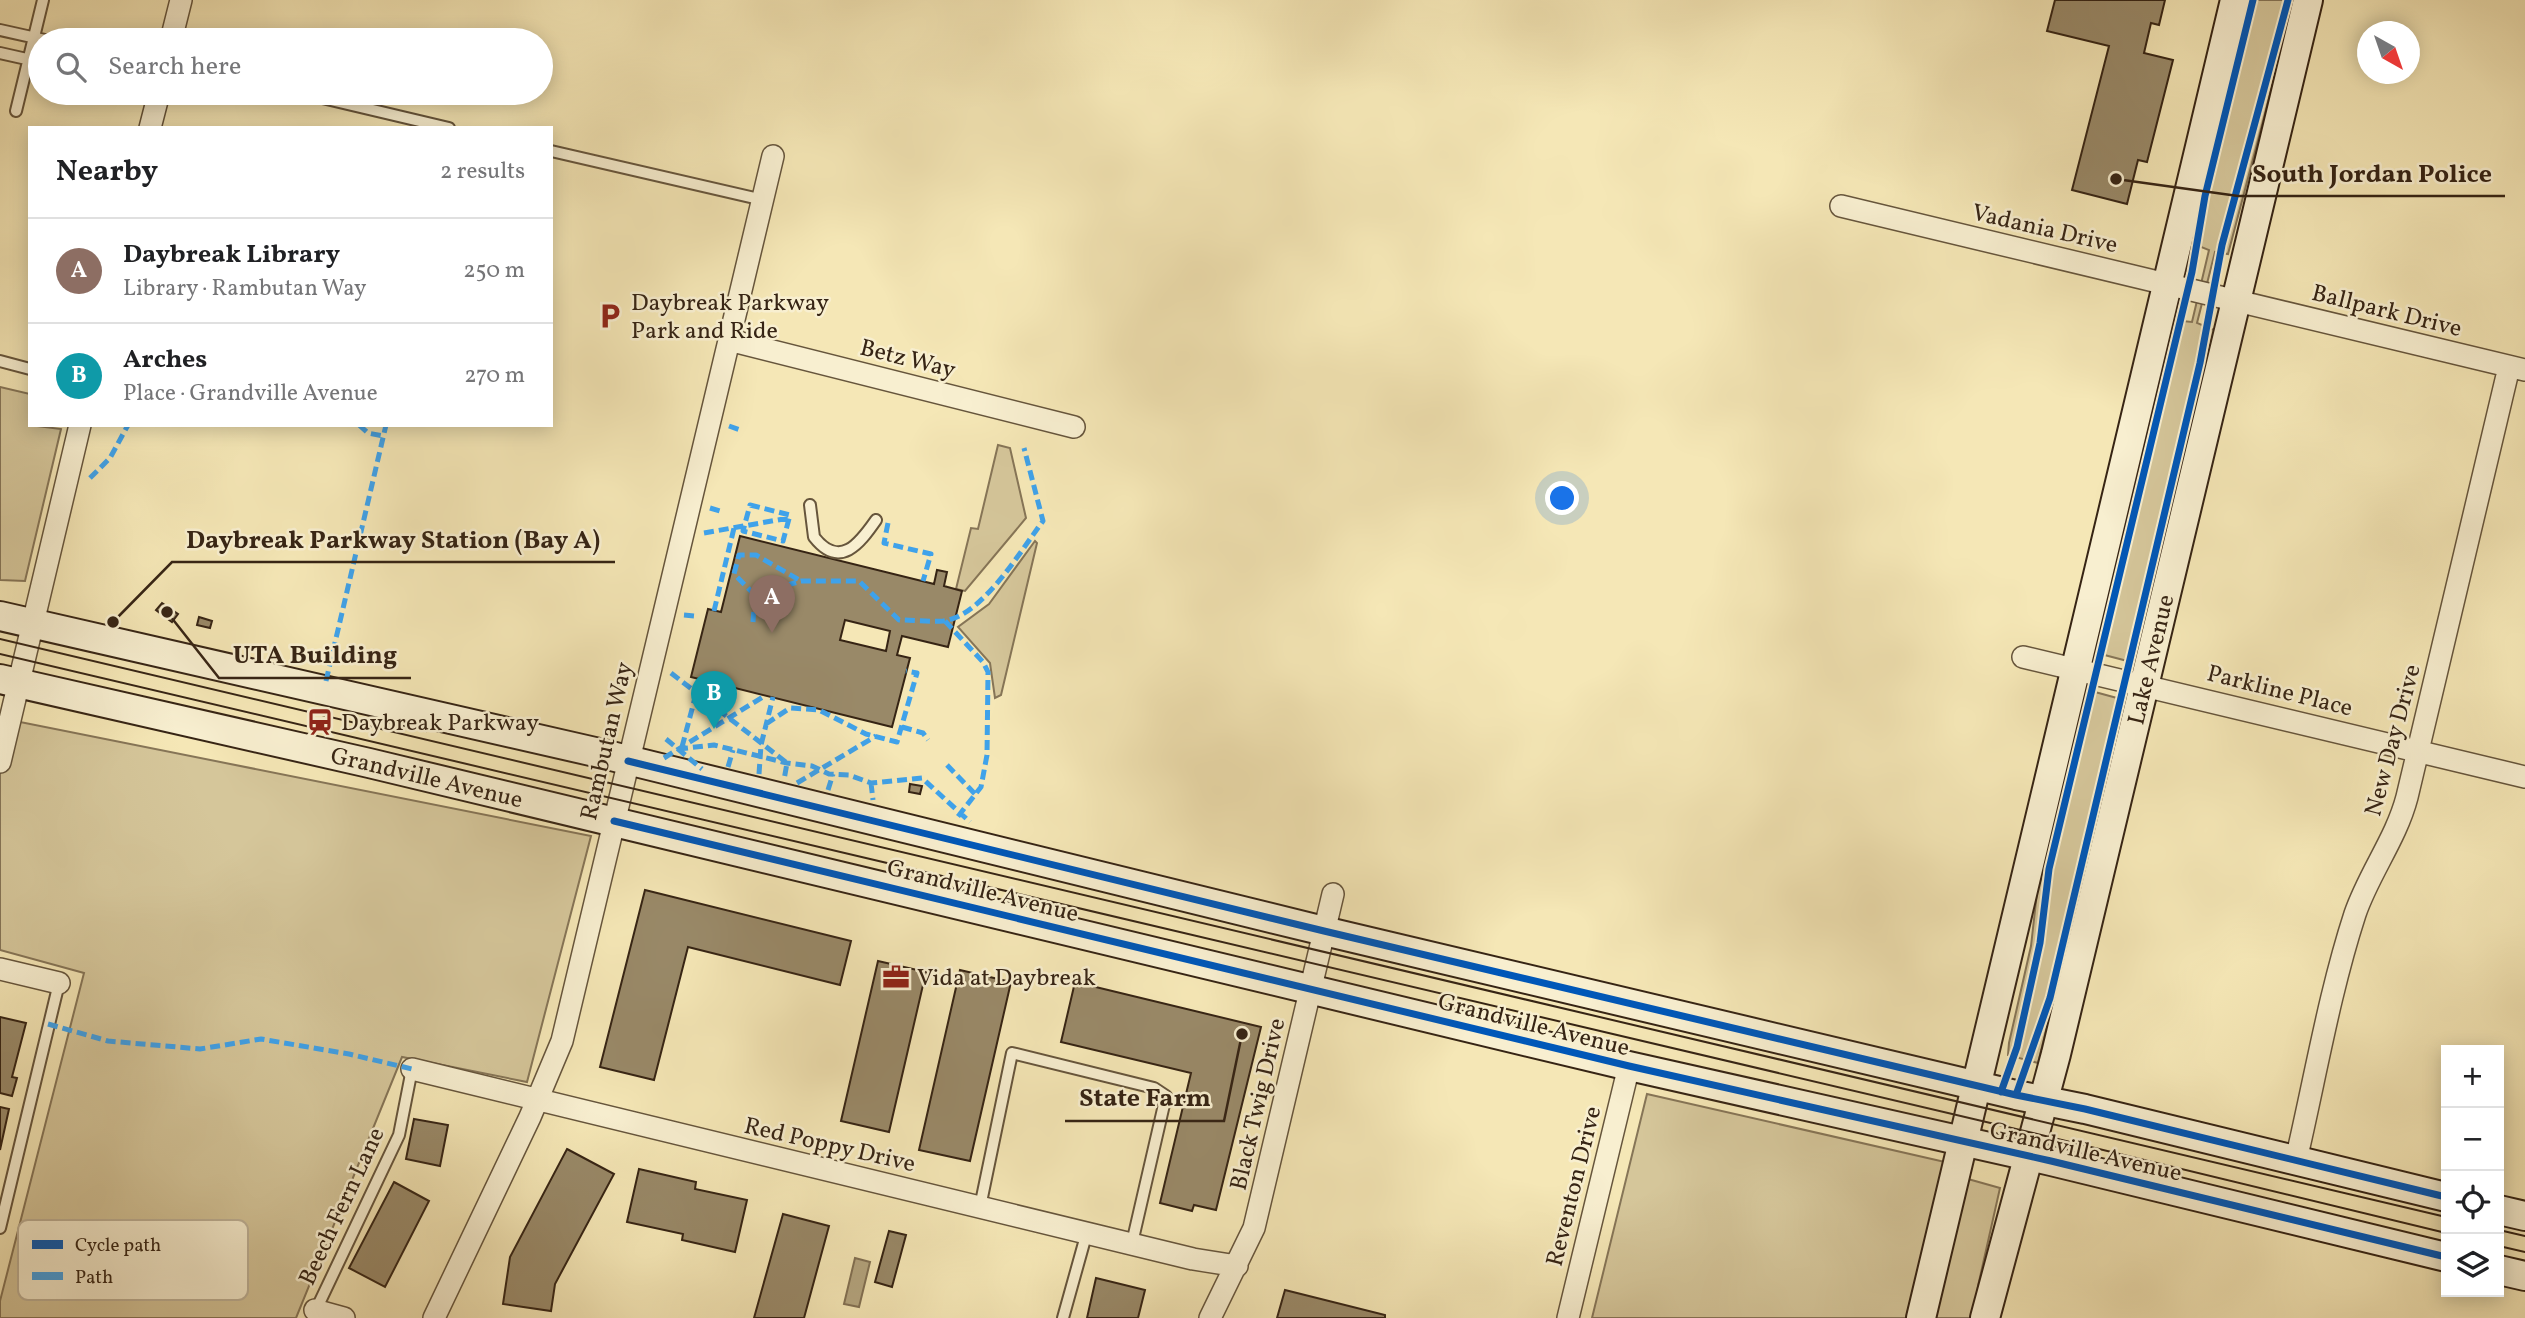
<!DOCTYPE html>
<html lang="en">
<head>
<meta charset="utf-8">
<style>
  body { margin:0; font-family:Vollkorn,serif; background:#f2f2f2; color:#202124 }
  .controls { position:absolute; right:21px; bottom:21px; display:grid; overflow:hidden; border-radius:0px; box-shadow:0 4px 18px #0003 }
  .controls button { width:63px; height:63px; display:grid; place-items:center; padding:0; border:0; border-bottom:2px solid #e0e0e0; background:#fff; color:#202124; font:35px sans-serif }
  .compass { position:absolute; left:2357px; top:21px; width:63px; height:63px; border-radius:50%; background:#fff; box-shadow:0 4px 18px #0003; rotate:140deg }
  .you { position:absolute; left:1563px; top:499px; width:24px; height:24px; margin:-18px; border:5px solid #fff; border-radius:50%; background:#1a73e8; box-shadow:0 0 0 10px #1a73e833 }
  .badge { display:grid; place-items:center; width:46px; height:46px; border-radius:50%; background:#8f2418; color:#fff; font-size:23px; font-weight:700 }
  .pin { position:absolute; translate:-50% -58px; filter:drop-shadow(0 2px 4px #0008) }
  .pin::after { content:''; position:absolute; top:37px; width:24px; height:21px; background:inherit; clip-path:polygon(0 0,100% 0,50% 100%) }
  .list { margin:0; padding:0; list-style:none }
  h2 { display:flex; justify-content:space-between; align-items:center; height:91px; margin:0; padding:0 28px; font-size:30px }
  h2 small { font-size:23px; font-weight:400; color:#757577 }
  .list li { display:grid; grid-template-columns:46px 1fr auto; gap:21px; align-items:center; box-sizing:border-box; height:105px; padding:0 28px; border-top:2px solid #e0e0e0 }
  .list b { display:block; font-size:26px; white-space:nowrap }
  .list p { margin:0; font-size:23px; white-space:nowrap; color:#757577 }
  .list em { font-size:23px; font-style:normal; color:#757577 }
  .icon { flex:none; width:38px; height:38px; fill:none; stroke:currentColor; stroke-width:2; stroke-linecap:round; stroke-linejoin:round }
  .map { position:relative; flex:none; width:2525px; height:1318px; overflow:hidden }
  .search { position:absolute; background:#fff; box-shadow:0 4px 18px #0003; left:28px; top:28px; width:525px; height:77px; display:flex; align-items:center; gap:18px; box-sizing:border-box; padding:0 24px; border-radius:38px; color:#757577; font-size:26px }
  .panel { position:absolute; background:#fff; box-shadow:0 4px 18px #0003; left:28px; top:126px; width:525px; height:301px; border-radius:0px }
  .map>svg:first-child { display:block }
</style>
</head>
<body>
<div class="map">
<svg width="2525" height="1318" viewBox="0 0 2525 1318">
  <rect width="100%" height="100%" fill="#f5e7b6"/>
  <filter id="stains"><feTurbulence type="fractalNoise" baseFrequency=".00286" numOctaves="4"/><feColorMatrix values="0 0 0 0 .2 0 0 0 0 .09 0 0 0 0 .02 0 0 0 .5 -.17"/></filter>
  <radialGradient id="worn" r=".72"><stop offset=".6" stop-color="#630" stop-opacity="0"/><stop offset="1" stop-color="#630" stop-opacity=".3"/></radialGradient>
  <!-- green -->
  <path fill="#d5c69a" stroke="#867557" stroke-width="2" d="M 2248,0 L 2295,0 L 2228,254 L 2215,252 L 2197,323 L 2214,330 L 2142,644 L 2135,663 L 2093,652 L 2172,320 L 2192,322 L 2209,250 L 2191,243 Z
    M 0,387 L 30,394 L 30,425 L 61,429 L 25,581 L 0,580 Z
    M 998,445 L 1010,448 L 1026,518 L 965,591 L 956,589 L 971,528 L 978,529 Z
    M 1035,541 L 1037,543 L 1001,695 L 995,698 L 990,663 L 958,627 L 989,604 Z
    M 2084,689 L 2128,701 L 2038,1063 L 2008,1055 L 2009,1043 L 2031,946 L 2040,866 Z
    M 0,718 L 591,836 L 527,1082 L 402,1057 L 296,1318 L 0,1318 L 0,1301 L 84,973 L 0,950 Z
    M 1647,1094 L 1945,1162 L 1906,1318 L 1592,1318 Z
    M 1968,1179 L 2000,1188 L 1978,1286 L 1974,1318 L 1933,1318 Z"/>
  <!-- water -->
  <path fill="#b4a57f" stroke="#827154" stroke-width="2" d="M 855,1258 L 870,1262 L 859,1307 L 844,1304 Z"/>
  <!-- building -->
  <path fill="#998968" stroke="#362414" stroke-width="2" fill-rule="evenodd" d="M 2055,0 L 2165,0 L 2159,25 L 2151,23 L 2144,53 L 2173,60 L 2147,162 L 2138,160 L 2127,204 L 2072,190 L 2109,46 L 2047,31 Z
    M 740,536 L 934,584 L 937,570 L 947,572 L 944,586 L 962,591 L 948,647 L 902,636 L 897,655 L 910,658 L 892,727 L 691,677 L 708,609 L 721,612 ZM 845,620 L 890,631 L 886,651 L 840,640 Z
    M 162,603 L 178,614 L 172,622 L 156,610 Z
    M 199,617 L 212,621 L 210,628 L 197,625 Z
    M 390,718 L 427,727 L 426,731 L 388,722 Z
    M 910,784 L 922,786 L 920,794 L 909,792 Z
    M 645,890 L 851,941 L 840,985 L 688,947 L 654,1080 L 600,1067 Z
    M 878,961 L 926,972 L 889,1132 L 841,1121 Z
    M 960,970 L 1011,982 L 970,1161 L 919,1150 Z
    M 1075,982 L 1261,1027 L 1216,1210 L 1194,1205 L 1192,1211 L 1160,1203 L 1191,1073 L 1061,1042 Z
    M 0,1017 L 26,1023 L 12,1077 L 17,1078 L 12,1096 L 0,1093 Z
    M 0,1107 L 9,1109 L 0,1150 Z
    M 414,1119 L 448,1125 L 440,1166 L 406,1159 Z
    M 567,1149 L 614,1174 L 555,1284 L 551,1311 L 503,1304 L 510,1257 Z
    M 639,1169 L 696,1182 L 695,1189 L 747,1200 L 735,1252 L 682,1240 L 683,1234 L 627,1222 Z
    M 394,1182 L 429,1201 L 385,1287 L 349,1268 Z
    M 783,1214 L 829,1226 L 804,1318 L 754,1318 Z
    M 889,1231 L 906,1235 L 892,1287 L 875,1282 Z
    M 1096,1278 L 1145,1290 L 1138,1318 L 1087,1318 Z
    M 1285,1290 L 1385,1315 L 1385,1318 L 1277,1318 Z"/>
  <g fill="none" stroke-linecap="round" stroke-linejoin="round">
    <defs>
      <path id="lane" d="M 0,30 L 45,40
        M 0,53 L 40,62
        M 301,93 L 449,128
        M 16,111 L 43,0
        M 551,151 L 763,200
        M 0,361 L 30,369
        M 810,505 L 814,537 C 840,570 860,543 876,520
        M 980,1207 L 1012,1053 L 1154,1088 L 1166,1096 L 1132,1243
        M 0,1228 L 59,983
        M 315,1312 L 399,1135 L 412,1069
        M 1063,1318 L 1087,1232"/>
      <path id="street" d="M 171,40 L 181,0
        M 150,128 L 159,93
        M 1841,206 L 2525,370
        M 729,340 L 1074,427
        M 2023,657 L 2525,777
        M 0,762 L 80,425
        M 0,969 L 59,983
        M 412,1069 L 1193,1259 L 1237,1266
        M 2296,1160 C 2315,1079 2329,994 2355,914 C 2369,873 2396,839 2407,797 L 2509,367
        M 315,1310 L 344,1318
        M 434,1318 L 530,1117 L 562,1041 L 773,156
        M 1210,1318 L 1254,1228 L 1333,894
        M 1568,1318 L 1629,1066"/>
      <g id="secondary">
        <path d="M 0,616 L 595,752 L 1324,931 L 2016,1095 L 2085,1109 L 2446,1197"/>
        <path id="s1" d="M 0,679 L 369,763 L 1629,1066 L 2051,1161 L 2446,1257"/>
        <path d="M 2499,1210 L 2525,1216"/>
        <path d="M 2499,1270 L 2525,1276"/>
        <path d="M 1921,1318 L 2235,0"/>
        <path id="s2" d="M 1985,1318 L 2056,1054 L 2308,0"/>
      </g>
    </defs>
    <!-- lane casing -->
    <use href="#lane" stroke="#66553c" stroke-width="14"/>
    <!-- street casing -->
    <use href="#street" stroke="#66553c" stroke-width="24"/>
    <!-- secondary casing -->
    <use href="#secondary" stroke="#362414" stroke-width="32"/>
    <!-- lane -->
    <use href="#lane" stroke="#f8efd0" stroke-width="10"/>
    <!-- street -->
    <use href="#street" stroke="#f8efd0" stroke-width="21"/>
    <!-- secondary -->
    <use href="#secondary" stroke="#f8efd0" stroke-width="28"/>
    <!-- tram -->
    <path stroke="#362414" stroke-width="2" d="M 0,639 L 2446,1217
      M 0,654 L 2033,1133 L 2446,1233
      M 2499,1230 L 2525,1236
      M 2499,1246 L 2525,1252"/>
    <!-- quiet -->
    <path stroke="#3fa2ea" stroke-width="5" stroke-dasharray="10 5" stroke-linecap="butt" d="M 359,425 L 368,433 L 383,436
      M 729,426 L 743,431
      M 90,478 L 110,458 L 128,425
      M 750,505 L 790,515 L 783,541 L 743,531 Z
      M 710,508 L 723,512
      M 888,523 L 884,543 L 931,554 L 923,581
      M 704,533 L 789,518
      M 755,595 L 734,574 L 739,555 L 756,555 L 801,581
      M 714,611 L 734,528
      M 684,615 L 695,616
      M 945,621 L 983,662 L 988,672 L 987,755 L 981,787 L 956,819
      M 753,622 L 755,595 L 801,581 L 859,581 L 899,620 C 913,620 929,622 943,621 C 982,617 1021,550 1043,521 L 1024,448
      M 671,673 L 787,763 L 784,780
      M 326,681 L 386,425
      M 766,724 L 790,708 L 819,710 L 866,734 L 897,742 L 917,673 L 906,671
      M 902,727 L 923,733 L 928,740
      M 666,739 L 702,769
      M 682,747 L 696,694 L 703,680 L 733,687 L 718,702 L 707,692
      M 678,749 L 714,745 L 787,763 L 812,766 L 829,774 L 849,775 L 871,783 L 922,778 L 970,822
      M 664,758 L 766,695
      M 947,765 L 975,794
      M 728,767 L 733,750
      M 759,774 L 761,745 L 773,697
      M 797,783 L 876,736
      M 871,783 L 873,800
      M 828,790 L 833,774
      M 48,1024 L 108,1041 L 200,1049 L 261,1039 L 349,1054 L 412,1069"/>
    <defs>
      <path id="cycleway" d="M 628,761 L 1324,931 L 2016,1095 L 2085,1109 L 2446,1197
        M 614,821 L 1629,1066 L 2051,1161 L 2446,1257
        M 2001,1092 L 2017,1047 L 2040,943 L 2049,869 L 2192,272 L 2205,196 L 2253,0
        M 2016,1095 L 2050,998 L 2200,363 L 2222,245 L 2288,0"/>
    </defs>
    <!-- cycleway casing -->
    <use href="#cycleway" stroke="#f8efd0" stroke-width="11"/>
    <!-- cycleway -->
    <use href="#cycleway" stroke="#0057b8" stroke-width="7"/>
  </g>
  <!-- icons -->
  <defs>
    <symbol id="parking-bare" viewBox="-9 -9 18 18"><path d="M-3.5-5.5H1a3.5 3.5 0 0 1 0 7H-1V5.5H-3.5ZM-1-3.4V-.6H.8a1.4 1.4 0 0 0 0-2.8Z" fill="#8f2418" stroke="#f8efd0" stroke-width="2.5" paint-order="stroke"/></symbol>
    <symbol id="station-bare" viewBox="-9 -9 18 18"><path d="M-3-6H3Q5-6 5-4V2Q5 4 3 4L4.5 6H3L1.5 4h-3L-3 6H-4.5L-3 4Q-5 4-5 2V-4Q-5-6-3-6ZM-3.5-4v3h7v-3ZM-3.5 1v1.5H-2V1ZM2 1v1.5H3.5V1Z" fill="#8f2418" stroke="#f8efd0" stroke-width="2.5" paint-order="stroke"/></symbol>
    <symbol id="office-bare" viewBox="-9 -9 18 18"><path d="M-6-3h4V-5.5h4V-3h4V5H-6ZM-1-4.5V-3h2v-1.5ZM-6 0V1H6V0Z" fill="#8f2418" stroke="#f8efd0" stroke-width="2.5" paint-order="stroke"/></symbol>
  </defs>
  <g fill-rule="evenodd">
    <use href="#parking-bare" x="591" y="297" width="38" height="38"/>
    <use href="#station-bare" x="301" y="703" width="38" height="38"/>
    <use href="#office-bare" x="877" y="958" width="38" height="38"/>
  </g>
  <g text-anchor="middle" stroke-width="5" stroke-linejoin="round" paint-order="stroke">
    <!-- street labels -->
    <g font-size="24" fill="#362414" stroke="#f8efd0">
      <text transform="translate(2045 228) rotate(13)" y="8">Vadania Drive</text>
      <text transform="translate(2387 310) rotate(14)" y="8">Ballpark Drive</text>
      <text transform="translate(908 358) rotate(14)" y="8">Betz Way</text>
      <text dy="8" stroke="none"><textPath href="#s2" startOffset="679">Lake Avenue</textPath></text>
      <text transform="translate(2280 690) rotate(14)" y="8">Parkline Place</text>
      <text transform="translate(2392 740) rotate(-75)" y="8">New Day Drive</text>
      <text transform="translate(606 741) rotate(-77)" y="8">Rambutan Way</text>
      <text dy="8" stroke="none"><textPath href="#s1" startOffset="438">Grandville Avenue</textPath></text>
      <text transform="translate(983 890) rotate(14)" y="8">Grandville Avenue</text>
      <text transform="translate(1534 1024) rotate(14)" y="8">Grandville Avenue</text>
      <text transform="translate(1257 1104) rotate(-77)" y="8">Black Twig Drive</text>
      <text transform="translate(830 1144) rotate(13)" y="8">Red Poppy Drive</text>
      <text transform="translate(2086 1151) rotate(13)" y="8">Grandville Avenue</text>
      <text transform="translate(1573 1186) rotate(-76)" y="8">Reventon Drive</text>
      <text transform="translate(341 1206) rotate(-65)" y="8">Beech Fern Lane</text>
    </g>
    <!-- poi labels -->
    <g font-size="24" fill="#362414" stroke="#f8efd0" text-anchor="start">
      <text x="631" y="310">Daybreak Parkway<tspan x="631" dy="28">Park and Ride</tspan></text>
      <text x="341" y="730">Daybreak Parkway</text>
      <text x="917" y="985">Vida at Daybreak</text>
    </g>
  </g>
  <!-- legend -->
  <rect x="18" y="1220" width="230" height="80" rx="10" fill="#f8efd0" stroke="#beb298" stroke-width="2"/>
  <rect x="32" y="1240" width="31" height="9" fill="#0057b8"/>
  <rect x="32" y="1272" width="31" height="8" fill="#3fa2ea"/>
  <g font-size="19" fill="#362414">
    <text x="75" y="1251">Cycle path</text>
    <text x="75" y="1283">Path</text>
  </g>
  <!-- callouts -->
  <path fill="none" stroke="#362414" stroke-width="2.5" d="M2116 179L2238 196H2505M113 622L172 562H615M167 612L219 678H411M1242 1034L1224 1121H1065"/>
  <g fill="#362414" stroke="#f8efd0" stroke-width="2.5">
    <circle cx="2116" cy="179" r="7"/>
    <circle cx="113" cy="622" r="7"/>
    <circle cx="167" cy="612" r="7"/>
    <circle cx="1242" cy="1034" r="7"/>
  </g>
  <g font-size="26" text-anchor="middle" font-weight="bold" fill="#362414" stroke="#f8efd0" stroke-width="5" stroke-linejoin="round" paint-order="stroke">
    <text x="2372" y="182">South Jordan Police</text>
    <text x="393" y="548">Daybreak Parkway Station (Bay A)</text>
    <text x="315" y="663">UTA Building</text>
    <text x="1145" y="1106">State Farm</text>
  </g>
  <rect width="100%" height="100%" filter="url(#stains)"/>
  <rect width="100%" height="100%" fill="url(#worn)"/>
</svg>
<div class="controls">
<button>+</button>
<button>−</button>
<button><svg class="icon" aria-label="locate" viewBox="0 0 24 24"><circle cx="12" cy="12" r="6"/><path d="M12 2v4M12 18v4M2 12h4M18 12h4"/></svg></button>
<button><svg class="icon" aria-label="layers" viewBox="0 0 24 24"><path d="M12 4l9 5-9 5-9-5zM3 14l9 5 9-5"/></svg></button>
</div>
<svg class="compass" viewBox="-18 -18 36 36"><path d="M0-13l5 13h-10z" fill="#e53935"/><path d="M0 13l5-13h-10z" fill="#757577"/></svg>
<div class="you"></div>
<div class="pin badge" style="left:772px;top:633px;background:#8d6e63">A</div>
<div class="pin badge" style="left:714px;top:729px;background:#0f9aa8">B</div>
<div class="search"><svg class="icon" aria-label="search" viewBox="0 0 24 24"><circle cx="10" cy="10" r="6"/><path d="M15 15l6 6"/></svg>Search here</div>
<section class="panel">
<h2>Nearby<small>2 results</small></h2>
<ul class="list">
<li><span class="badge" style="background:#8d6e63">A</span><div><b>Daybreak Library</b><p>Library · Rambutan Way</p></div><em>250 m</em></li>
<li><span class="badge" style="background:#0f9aa8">B</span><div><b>Arches</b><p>Place · Grandville Avenue</p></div><em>270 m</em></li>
</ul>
</section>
</div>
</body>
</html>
